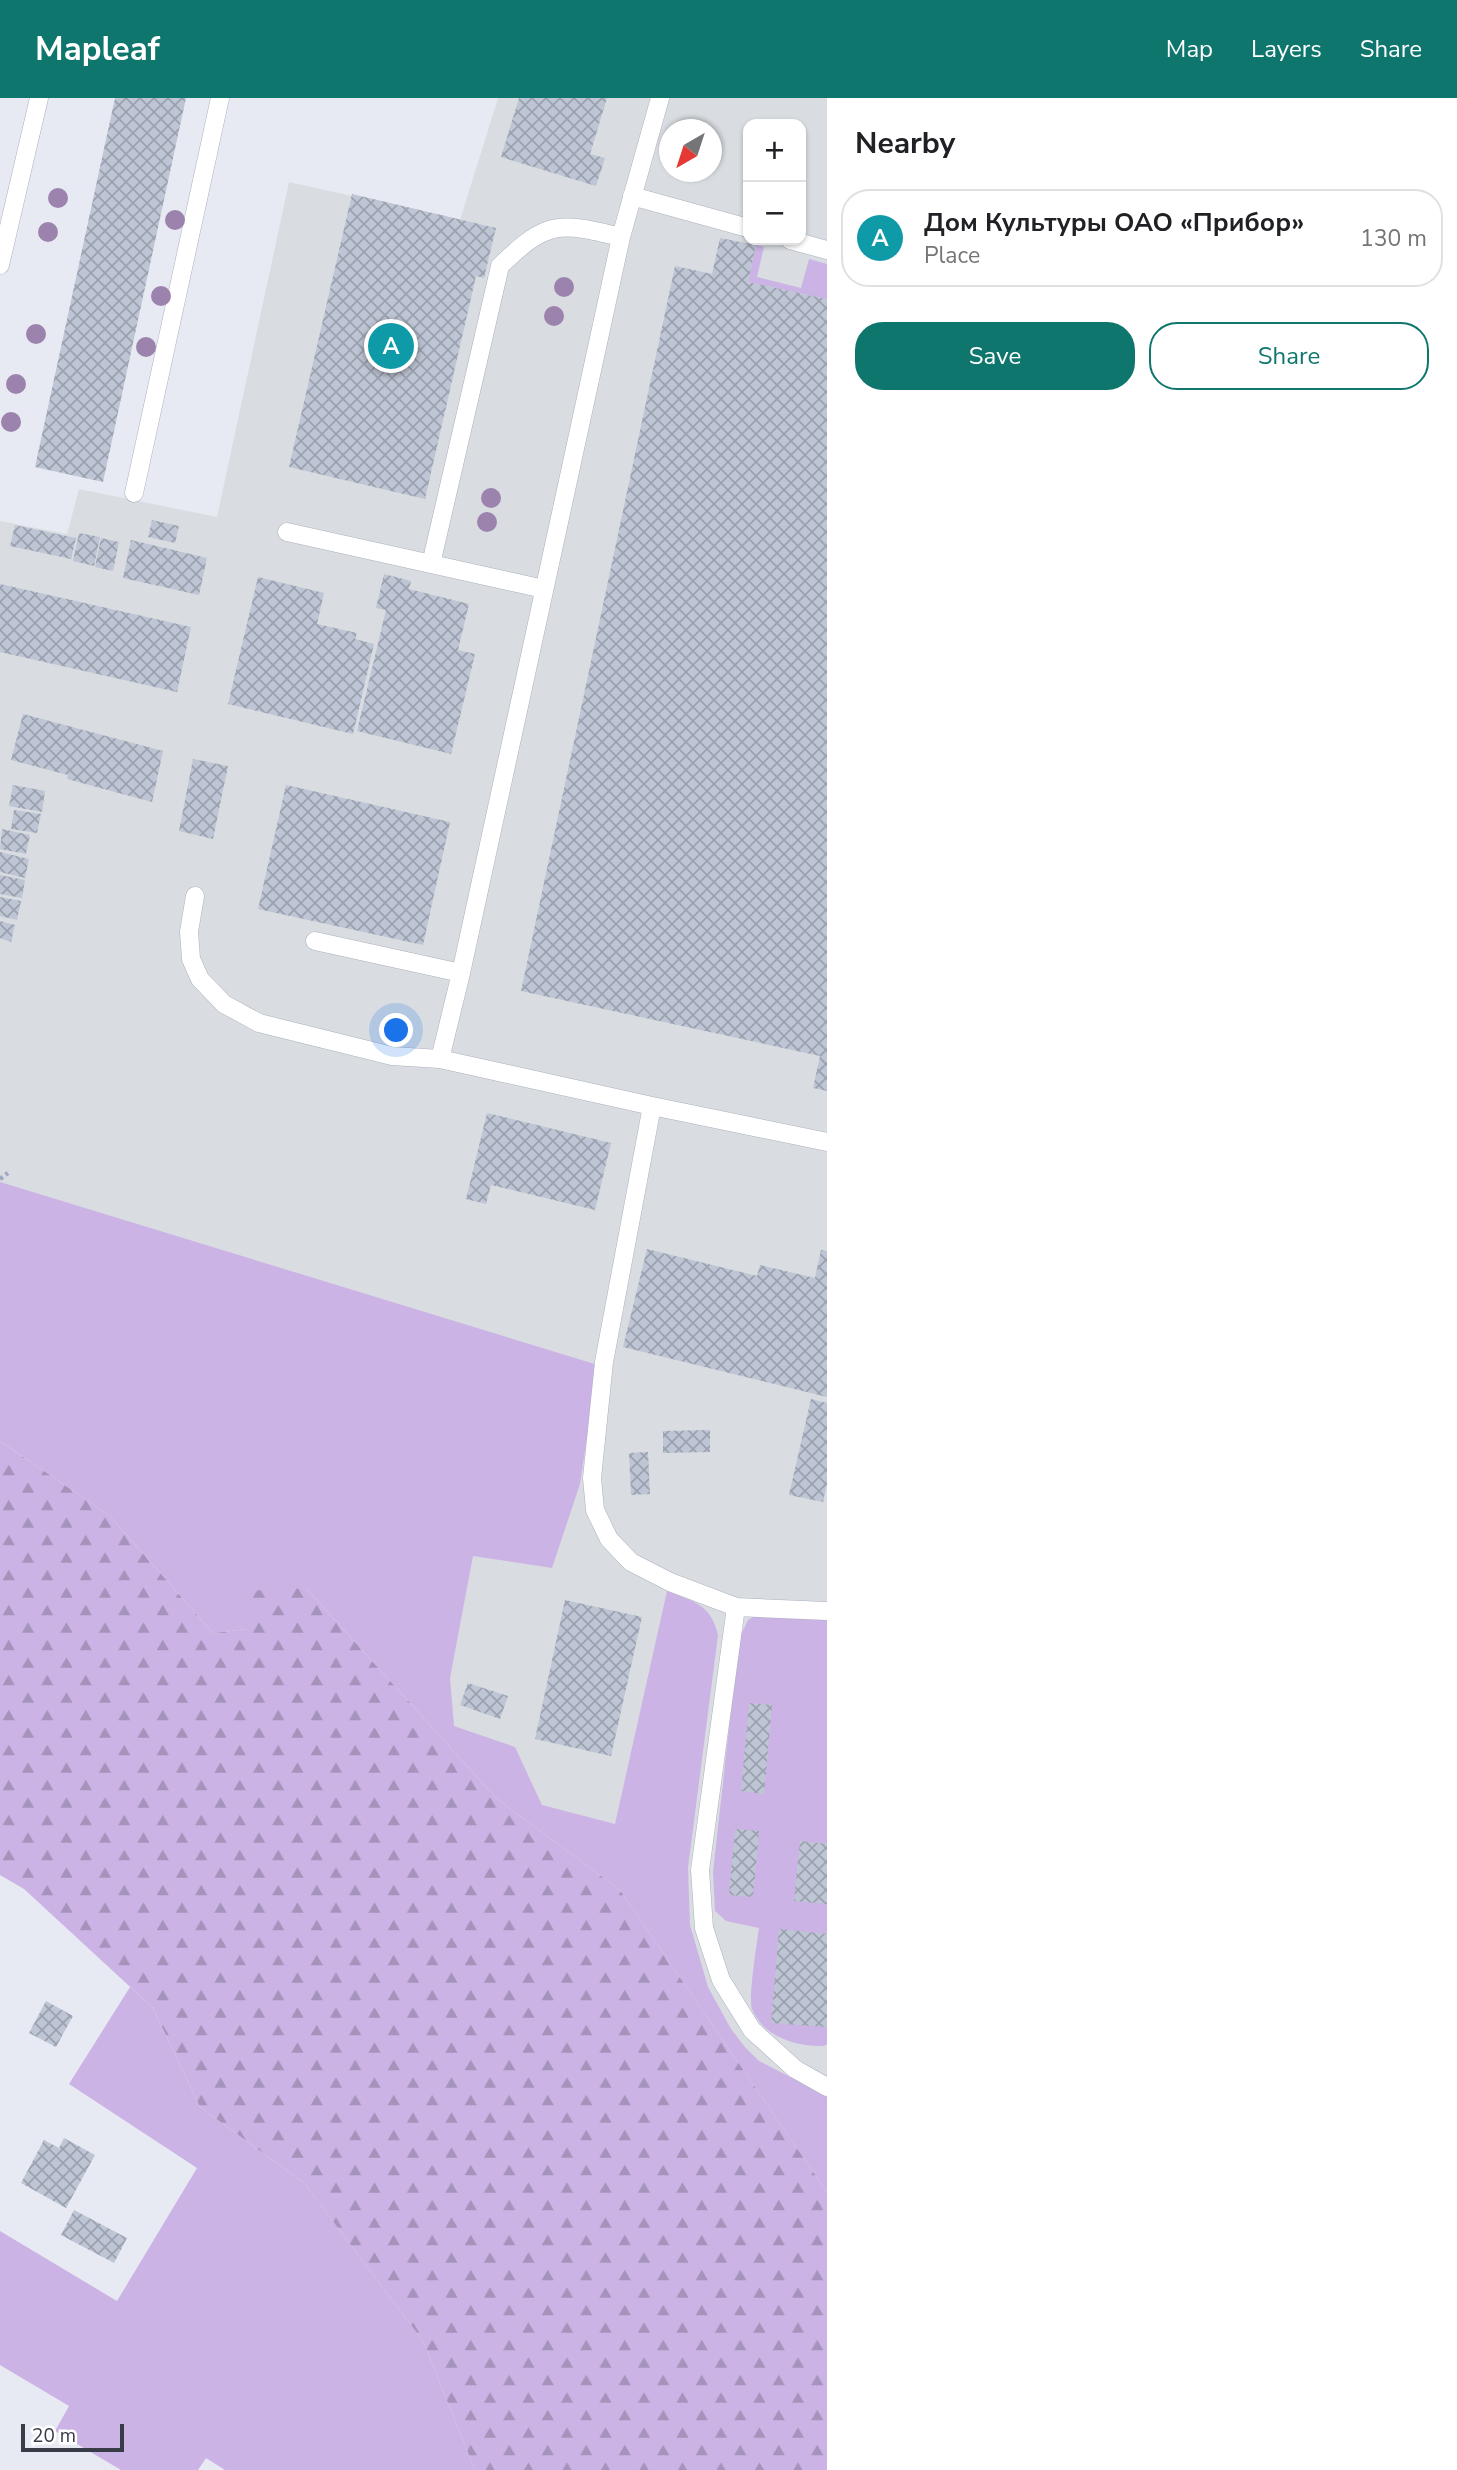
<!DOCTYPE html>
<html lang="en">
<head>
<meta charset="utf-8">
<style>
  body { margin:0; font-family:"Nunito Sans",sans-serif; background:#f2f2f2; color:#202124 }
  .controls { position:absolute; right:21px; top:21px; display:grid; overflow:hidden; border-radius:14px; box-shadow:0 2px 5px #0004 }
  .controls button { width:63px; height:63px; display:grid; place-items:center; padding:0; border:0; border-bottom:2px solid #e0e0e0; background:#fff; color:#202124; font:35px sans-serif }
  .compass { position:absolute; left:659px; top:21px; width:63px; height:63px; border-radius:50%; background:#fff; box-shadow:0 2px 5px #0004; rotate:219deg }
  .scale { position:absolute; left:21px; bottom:18px; width:103px; box-sizing:border-box; padding-left:7px; border:4px solid #373c46; border-top:0; font-size:19px; line-height:24px; white-space:nowrap; color:#373c46; -webkit-text-stroke:5px #fff; paint-order:stroke }
  .you { position:absolute; left:397px; top:933px; width:24px; height:24px; margin:-18px; border:5px solid #fff; border-radius:50%; background:#1a73e8; box-shadow:0 0 0 10px #1a73e833 }
  .badge { display:grid; place-items:center; width:46px; height:46px; border-radius:50%; background:#0f766e; color:#fff; font-size:23px; font-weight:700 }
  .pin { position:absolute; translate:-50% -50%; border:4px solid #fff; box-shadow:0 2px 7px #0006 }
  .list { margin:0; padding:0; list-style:none }
  h2 { display:flex; justify-content:space-between; align-items:center; height:91px; margin:0; padding:0 28px; font-size:30px }
  h2 small { font-size:23px; font-weight:400; color:#757577 }
  .list li { display:grid; grid-template-columns:46px 1fr auto; gap:21px; align-items:center; box-sizing:border-box; height:98px; margin:0 14px 14px; padding:0 14px; border:2px solid #e0e0e0; border-radius:28px }
  .list b { display:block; font-size:26px; white-space:nowrap }
  .list p { margin:0; font-size:23px; white-space:nowrap; color:#757577 }
  .list em { font-size:23px; font-style:normal; color:#757577 }
  .actions { display:flex; gap:14px; padding:21px 28px }
  .actions a { flex:1; padding:16px 0; border:2px solid #0f766e; border-radius:28px; text-align:center; font-size:24px; color:#0f766e }
  .actions .main { background:#0f766e; color:#fff }
  .map { position:relative; flex:none; width:827px; height:2372px; overflow:hidden }
  header { display:flex; align-items:center; gap:42px; box-sizing:border-box; height:98px; padding:0 35px; background:#0f766e; color:#fff }
  header strong { font-size:33px }
  nav { display:flex; gap:38px; margin-inline-start:auto; font-size:24px }
  main { display:flex }
  aside { flex:1; background:#fff }
  .map>svg:first-child { display:block }
</style>
</head>
<body>
<header>
<strong>Mapleaf</strong>
<nav><a>Map</a><a>Layers</a><a>Share</a></nav>
</header>
<main>
<div class="map">
<svg width="827" height="2372" viewBox="0 0 827 2372">
  <defs>
    <pattern id="forest-firs" width="22" height="20" patternUnits="userSpaceOnUse" patternTransform="scale(1.75)"><rect width="22" height="20" fill="#ccb3e5"/><path d="M5 1l3.5 6h-7zM16 11l3.5 6h-7z" fill="#a693bb"/></pattern>
    <pattern id="building-cross-hatch" width="8" height="8" patternUnits="userSpaceOnUse" patternTransform="scale(1.75)"><rect width="8" height="8" fill="#bec5d4"/><path d="M0 0l8 8M0 8l8-8" fill="none" stroke="#9ba1ae"/></pattern>
  </defs>
  <rect width="100%" height="100%" fill="#e8eaf3"/>
  <!-- industrial -->
  <path fill="#d9dde2" fill-rule="evenodd" d="M 498,0 L 827,0 L 827,2094 L 620,1792 L 497,1701 L 0,1140 L 0,423 L 67,436 L 79,391 L 217,419 L 289,84 L 460,122 ZM 748,26 L 801,26 L 801,142 L 748,142 ZM 670,32 L 712,32 L 712,74 L 670,74 Z"/>
  <!-- green -->
  <path fill="#ccb3e5" d="M 756,147 L 764,149 L 757,179 L 801,190 L 809,161 L 827,166 L 827,201 L 748,184 Z
    M 0,1084 L 598,1267 L 580,1386 L 552,1470 L 473,1458 L 450,1580 L 454,1628 L 515,1649 L 542,1707 L 615,1726 L 667,1493 C 694,1504 711,1506 718,1537 L 688,1770 L 690,1827 L 708,1889 L 731,1931 L 745,1949 L 759,1963 L 827,1998 L 827,2094 L 620,1792 L 497,1701 L 306,1490 L 247,1531 L 213,1535 L 110,1418 L 0,1343 Z
    M 758,1516 L 827,1520 L 827,1946 L 824,1948 C 797,1949 763,1939 752,1911 C 748,1900 757,1845 759,1830 L 726,1823 L 715,1813 L 713,1774 L 739,1541 L 748,1522 Z
    M 130,1889 L 153,1910 L 200,2009 L 304,2085 L 423,2243 L 475,2372 L 225,2372 L 206,2360 L 198,2372 L 121,2372 L 55,2333 L 69,2308 L 0,2267 L 0,2133 L 117,2203 L 197,2070 L 69,1986 Z"/>
  <!-- forest -->
  <path fill="url(#forest-firs)" d="M 0,1343 L 110,1418 L 213,1535 L 247,1531 L 246,1493 L 306,1490 L 497,1701 L 620,1792 L 827,2094 L 827,2372 L 475,2372 L 423,2243 L 304,2085 L 200,2009 L 153,1910 L 24,1791 L 0,1777 Z"/>
  <!-- building -->
  <path fill="url(#building-cross-hatch)" d="M 115,0 L 186,0 L 103,384 L 35,369 Z
    M 519,0 L 607,0 L 590,56 L 605,60 L 596,88 L 501,59 Z
    M 352,96 L 496,130 L 484,180 L 476,178 L 425,401 L 289,369 Z
    M 720,140 L 756,147 L 748,184 L 827,201 L 827,993 L 813,990 L 820,958 L 521,893 L 675,168 L 712,176 Z
    M 152,422 L 179,428 L 175,445 L 148,439 Z
    M 15,427 L 76,440 L 71,461 L 10,448 Z
    M 79,435 L 100,439 L 94,468 L 73,463 Z
    M 101,440 L 119,444 L 113,473 L 95,469 Z
    M 131,442 L 207,460 L 199,497 L 123,480 Z
    M 384,476 L 411,483 L 409,491 L 469,506 L 458,552 L 475,556 L 451,656 L 357,633 L 386,512 L 376,510 Z
    M 258,479 L 324,495 L 317,526 L 357,535 L 355,541 L 374,546 L 353,636 L 228,606 Z
    M 0,486 L 191,529 L 177,594 L 0,554 Z
    M 23,616 L 163,653 L 152,704 L 67,681 L 68,677 L 11,662 Z
    M 193,661 L 228,668 L 213,741 L 179,733 Z
    M 13,687 L 45,693 L 42,714 L 9,708 Z
    M 286,687 L 450,724 L 423,847 L 258,811 Z
    M 14,712 L 41,716 L 37,735 L 11,731 Z
    M 2,731 L 30,737 L 26,756 L 0,751 Z
    M 0,754 L 29,761 L 25,780 L 0,774 Z
    M 0,777 L 25,782 L 22,800 L 0,796 Z
    M 0,799 L 21,803 L 17,822 L 0,818 Z
    M 0,823 L 15,827 L 11,844 L 0,840 Z
    M 487,1015 L 611,1045 L 595,1112 L 491,1087 L 486,1106 L 466,1101 Z
    M 647,1151 L 757,1178 L 760,1167 L 815,1180 L 821,1152 L 827,1153 L 827,1299 L 623,1249 Z
    M 811,1301 L 827,1305 L 827,1386 L 823,1404 L 789,1397 Z
    M 710,1332 L 710,1354 L 663,1355 L 663,1333 Z
    M 648,1354 L 650,1396 L 631,1397 L 629,1355 Z
    M 565,1502 L 642,1519 L 611,1658 L 535,1641 Z
    M 468,1585 L 508,1598 L 500,1621 L 460,1607 Z
    M 749,1605 L 772,1607 L 764,1696 L 741,1693 Z
    M 735,1731 L 759,1733 L 753,1799 L 729,1797 Z
    M 800,1743 L 827,1746 L 827,1806 L 794,1803 Z
    M 779,1831 L 827,1836 L 827,1929 L 771,1925 Z
    M 46,1903 L 73,1918 L 56,1949 L 29,1935 Z
    M 64,2040 L 95,2057 L 66,2110 L 21,2085 L 44,2042 L 59,2050 Z
    M 74,2112 L 127,2140 L 114,2165 L 61,2137 Z"/>
  <g fill="none" stroke-linecap="round" stroke-linejoin="round">
    <defs>
      <path id="service" d="M 632,98 L 748,130
        M 790,142 L 827,152
        M 0,167 L 39,0
        M 134,395 L 220,0
        M 287,434 L 544,491
        M 431,466 L 500,168 C 547,122 559,124 621,139
        M 195,798 L 189,834 L 191,861 L 200,881 L 224,906 L 259,925 L 392,958 L 440,961 L 461,875 L 621,139 L 660,0
        M 315,843 L 461,875
        M 440,961 L 652,1008 L 604,1264 L 592,1380 L 595,1412 L 609,1441 L 631,1464 L 670,1484 L 736,1509 L 700,1772 L 704,1830 L 721,1882 L 752,1932 L 795,1971 L 827,1989
        M 652,1008 L 827,1044
        M 736,1509 L 827,1513"/>
    </defs>
    <!-- service casing -->
    <use href="#service" stroke="#abb0be" stroke-width="19"/>
    <!-- path -->
    <path stroke="#9da7bf" stroke-width="4.5" stroke-dasharray="3.5 3.5" stroke-linecap="butt" d="M 0,1081 L 8,1075"/>
    <!-- service -->
    <use href="#service" stroke="#fff" stroke-width="18"/>
  </g>
  <!-- trees -->
  <g fill="#9c83ad">
    <circle cx="58" cy="100" r="10"/>
    <circle cx="175" cy="122" r="10"/>
    <circle cx="48" cy="134" r="10"/>
    <circle cx="564" cy="189" r="10"/>
    <circle cx="161" cy="198" r="10"/>
    <circle cx="554" cy="218" r="10"/>
    <circle cx="36" cy="236" r="10"/>
    <circle cx="146" cy="249" r="10"/>
    <circle cx="16" cy="286" r="10"/>
    <circle cx="11" cy="324" r="10"/>
    <circle cx="491" cy="400" r="10"/>
    <circle cx="487" cy="424" r="10"/>
  </g>
</svg>
<div class="controls">
<button>+</button>
<button>−</button>
</div>
<svg class="compass" viewBox="-18 -18 36 36"><path d="M0-13l5 13h-10z" fill="#e53935"/><path d="M0 13l5-13h-10z" fill="#757577"/></svg>
<div class="scale">20 m</div>
<div class="you"></div>
<div class="pin badge" style="left:391px;top:248px;background:#0f9aa8">A</div>
</div>
<aside>
<h2>Nearby<small></small></h2>
<ul class="list">
<li><span class="badge" style="background:#0f9aa8">A</span><div><b>Дом Культуры ОАО «Прибор»</b><p>Place</p></div><em>130 m</em></li>
</ul>
<div class="actions"><a class="main">Save</a><a>Share</a></div>
</aside>
</main>
</body>
</html>
